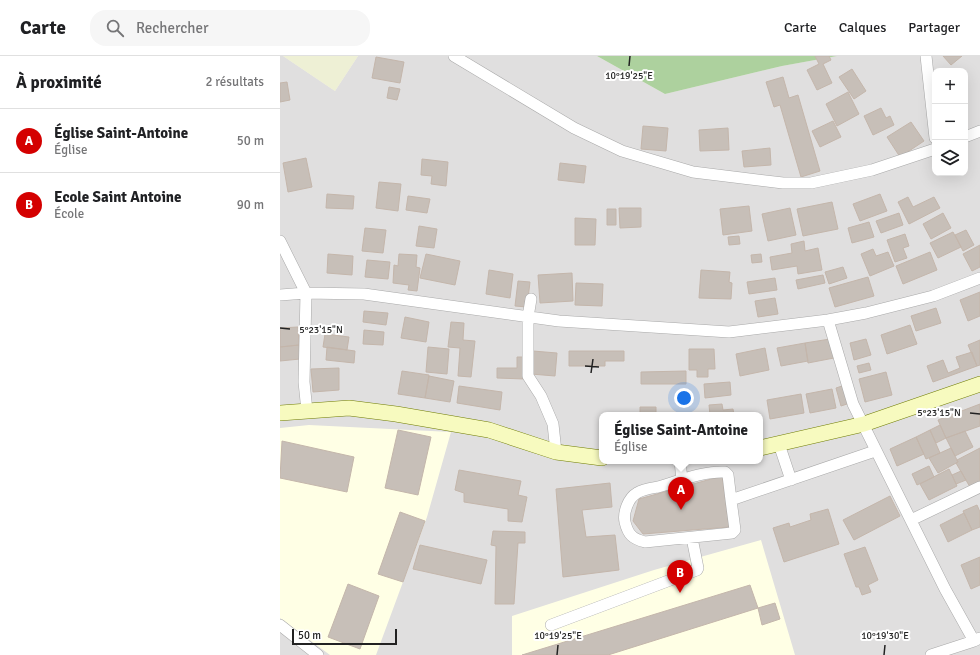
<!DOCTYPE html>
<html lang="fr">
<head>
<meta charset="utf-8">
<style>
  body { margin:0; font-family:Signika,sans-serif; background:#f6f6f6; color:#202124 }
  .controls { position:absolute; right:12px; top:12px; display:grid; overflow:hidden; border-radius:8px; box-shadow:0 4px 16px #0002 }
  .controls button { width:36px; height:36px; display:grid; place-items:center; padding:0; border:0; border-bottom:1px solid #e0e0e0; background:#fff; color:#202124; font:20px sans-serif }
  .scale { position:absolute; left:12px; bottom:10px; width:105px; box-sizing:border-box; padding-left:4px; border:2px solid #222; border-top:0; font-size:11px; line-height:14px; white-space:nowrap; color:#222; -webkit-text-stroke:3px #fff; paint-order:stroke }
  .you { position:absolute; left:404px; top:342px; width:14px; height:14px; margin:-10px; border:3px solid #fff; border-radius:50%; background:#1a73e8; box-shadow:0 0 0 6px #1a73e833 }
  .badge { display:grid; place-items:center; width:26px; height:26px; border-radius:50%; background:#d40000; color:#fff; font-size:13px; font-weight:700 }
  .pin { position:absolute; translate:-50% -33px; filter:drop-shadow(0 1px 2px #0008) }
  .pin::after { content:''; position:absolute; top:21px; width:14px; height:12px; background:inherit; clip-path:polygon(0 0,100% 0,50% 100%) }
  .popup { position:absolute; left:319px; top:356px; width:164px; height:52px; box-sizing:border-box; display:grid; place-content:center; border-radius:8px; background:#fff; filter:drop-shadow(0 1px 3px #0005); font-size:13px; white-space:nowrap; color:#757577 }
  .popup b { font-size:15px; color:#202124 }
  .popup::after { content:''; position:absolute; left:50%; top:100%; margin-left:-8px; border:8px solid transparent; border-top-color:#fff }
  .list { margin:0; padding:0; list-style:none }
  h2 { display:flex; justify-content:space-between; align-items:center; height:52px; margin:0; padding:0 16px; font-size:17px }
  h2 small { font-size:13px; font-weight:400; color:#757577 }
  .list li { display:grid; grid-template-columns:26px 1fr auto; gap:12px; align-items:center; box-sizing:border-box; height:64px; padding:0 16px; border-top:1px solid #e0e0e0 }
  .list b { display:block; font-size:15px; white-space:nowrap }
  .list p { margin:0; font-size:13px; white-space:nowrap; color:#757577 }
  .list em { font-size:13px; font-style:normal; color:#757577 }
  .icon { flex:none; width:22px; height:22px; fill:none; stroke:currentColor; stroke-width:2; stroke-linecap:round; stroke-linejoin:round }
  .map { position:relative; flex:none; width:700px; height:599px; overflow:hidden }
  header { display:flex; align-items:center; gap:24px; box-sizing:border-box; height:56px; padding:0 20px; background:#fff; border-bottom:1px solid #e0e0e0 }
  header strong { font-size:19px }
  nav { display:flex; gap:22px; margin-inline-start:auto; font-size:14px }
  .search { width:280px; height:36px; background:#f6f6f6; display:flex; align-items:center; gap:10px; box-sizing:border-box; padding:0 14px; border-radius:16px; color:#757577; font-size:15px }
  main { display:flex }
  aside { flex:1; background:#fff }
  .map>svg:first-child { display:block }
</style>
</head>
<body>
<header>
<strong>Carte</strong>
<div class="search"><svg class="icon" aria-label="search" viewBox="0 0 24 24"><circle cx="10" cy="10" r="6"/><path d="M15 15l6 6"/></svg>Rechercher</div>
<nav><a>Carte</a><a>Calques</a><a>Partager</a></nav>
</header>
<main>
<aside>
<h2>À proximité<small>2 résultats</small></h2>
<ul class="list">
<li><span class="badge">A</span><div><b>Église Saint-Antoine</b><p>Église</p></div><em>50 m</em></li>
<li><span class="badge">B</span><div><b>Ecole Saint Antoine</b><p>École</p></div><em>90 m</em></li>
</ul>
</aside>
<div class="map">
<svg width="700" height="599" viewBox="0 0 700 599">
  <rect width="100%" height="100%" fill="#f2efe9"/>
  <!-- residential -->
  <path fill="#e0dfdf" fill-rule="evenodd" d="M 0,0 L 3,0 L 55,35 L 78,0 L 317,0 L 385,38 L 502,10 L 557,0 L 700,0 L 700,599 L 0,599 ZM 655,15 L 685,15 L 685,117 L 655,117 ZM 322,359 L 480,359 L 480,405 L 322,405 Z"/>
  <!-- education -->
  <path fill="#ffffe5" d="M 29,369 L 171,376 L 147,461 L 96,599 L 50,599 L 0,562 L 0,372 Z
    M 481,484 L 515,599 L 232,599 L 232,560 L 374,514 Z"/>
  <!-- farmland -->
  <path fill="#eef0d5" d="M 3,0 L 78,0 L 55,35 Z"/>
  <!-- forest -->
  <path fill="#add19e" d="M 317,0 L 557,0 L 502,10 L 385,38 Z"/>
  <!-- building -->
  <path fill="#c7bfb8" stroke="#c4b6ab" d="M 535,0 L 549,0 L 551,4 L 543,8 L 552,27 L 537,34 L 527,14 L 539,8 Z
    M 663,0 L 682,0 L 671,9 Z
    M 96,1 L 124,6 L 120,27 L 92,22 Z
    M 572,13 L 586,35 L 574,43 L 559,21 Z
    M 503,21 L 509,42 L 518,39 L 540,115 L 521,121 L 500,49 L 494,51 L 486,26 Z
    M 7,26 L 10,44 L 0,46 L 0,27 Z
    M 109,31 L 120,33 L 117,44 L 107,42 Z
    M 568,36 L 579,58 L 557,70 L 546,48 Z
    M 601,52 L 606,62 L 610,60 L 614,69 L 593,79 L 584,60 Z
    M 553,65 L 561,81 L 540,91 L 532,75 Z
    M 631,66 L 644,85 L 620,101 L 607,81 Z
    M 363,70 L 388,72 L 386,95 L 361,93 Z
    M 448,72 L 449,94 L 420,95 L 419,74 Z
    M 490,92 L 491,109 L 464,111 L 462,95 Z
    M 26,102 L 32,131 L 8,136 L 3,107 Z
    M 142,103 L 168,106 L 166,130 L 151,128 L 152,120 L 141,119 Z
    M 280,107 L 306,110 L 304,127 L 278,124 Z
    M 99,126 L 121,128 L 118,155 L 96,152 Z
    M 47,138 L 74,140 L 73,153 L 46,152 Z
    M 600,138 L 607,155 L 580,165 L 573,148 Z
    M 128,140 L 150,143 L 147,157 L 126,154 Z
    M 628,141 L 633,151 L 654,141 L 660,152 L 629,168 L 618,146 Z
    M 552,146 L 558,173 L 523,180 L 517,153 Z
    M 469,150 L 472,175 L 443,179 L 440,153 Z
    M 339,152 L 361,152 L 361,171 L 340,172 Z
    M 510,152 L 516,179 L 488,185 L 482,158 Z
    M 327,153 L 336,153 L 336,169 L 327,169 Z
    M 619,157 L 623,169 L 601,177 L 596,165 Z
    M 663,157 L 671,172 L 651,183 L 643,168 Z
    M 295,162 L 316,163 L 315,189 L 295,189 Z
    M 589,166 L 594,181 L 572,187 L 568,172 Z
    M 139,170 L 157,173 L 154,192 L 136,190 Z
    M 85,172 L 106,174 L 103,197 L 82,195 Z
    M 686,174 L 694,189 L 683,195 L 675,179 Z
    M 673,176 L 681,191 L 658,202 L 650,187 Z
    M 625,178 L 629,190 L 623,192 L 627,202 L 615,206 L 607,184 Z
    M 459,180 L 460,188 L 449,189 L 448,181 Z
    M 524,185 L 525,195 L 538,192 L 542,214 L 518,218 L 517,210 L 492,214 L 490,201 L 512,197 L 511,188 Z
    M 700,189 L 700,211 L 692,215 L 683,198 Z
    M 593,193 L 596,200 L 608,196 L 614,210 L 590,220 L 581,198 Z
    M 650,196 L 657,214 L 623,228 L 616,210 Z
    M 48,198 L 73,200 L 72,219 L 47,217 Z
    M 119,198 L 137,199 L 136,211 L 140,212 L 137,235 L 128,234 L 129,229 L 113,227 L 114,209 L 118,210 Z
    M 146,198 L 180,205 L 175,229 L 140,222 Z
    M 481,198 L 482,206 L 472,207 L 471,199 Z
    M 87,204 L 110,206 L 108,223 L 85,221 Z
    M 563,211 L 567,222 L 549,228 L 545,216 Z
    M 209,214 L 233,218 L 230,242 L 206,238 Z
    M 421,214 L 450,216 L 449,226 L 452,227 L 451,243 L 419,242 Z
    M 292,217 L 293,245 L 260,247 L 258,219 Z
    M 543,219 L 545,227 L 518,233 L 516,224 Z
    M 588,221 L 594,240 L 555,251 L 549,232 Z
    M 495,222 L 497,234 L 469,238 L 467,226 Z
    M 238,225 L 250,226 L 247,251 L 235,250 Z
    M 296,227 L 323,228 L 322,250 L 295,249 Z
    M 700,236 L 700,260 L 688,265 L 680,244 Z
    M 495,242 L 498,258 L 478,261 L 475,245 Z
    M 656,252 L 661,267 L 636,275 L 631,260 Z
    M 84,255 L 108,257 L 106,269 L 83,266 Z
    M 125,261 L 149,266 L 146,286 L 121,282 Z
    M 171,266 L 184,267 L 183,284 L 195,285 L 191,321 L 178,320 L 180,292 L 168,291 Z
    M 630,269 L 637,288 L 607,298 L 601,279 Z
    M 18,271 L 19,289 L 0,291 L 0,272 Z
    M 84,274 L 104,276 L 103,289 L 83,288 Z
    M 45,278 L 69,281 L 67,294 L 43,291 Z
    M 550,283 L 554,302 L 528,307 L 525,287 Z
    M 586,283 L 591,299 L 574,304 L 570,287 Z
    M 700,284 L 700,309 L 697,310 L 688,289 Z
    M 525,287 L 528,305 L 501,310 L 497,292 Z
    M 19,289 L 20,303 L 0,305 L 0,291 Z
    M 47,291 L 75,295 L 74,307 L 46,304 Z
    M 148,291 L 169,293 L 167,318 L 146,316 Z
    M 485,292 L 489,314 L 460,320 L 456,298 Z
    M 409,293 L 434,293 L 435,313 L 428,313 L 428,321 L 417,321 L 417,314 L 409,314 Z
    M 253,295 L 277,297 L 275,320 L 251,318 Z
    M 289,295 L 344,295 L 344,305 L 325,305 L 325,310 L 289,310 Z
    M 692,296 L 697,310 L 653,326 L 647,310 L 663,304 L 668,317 L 680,312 L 676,301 Z
    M 237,301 L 244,301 L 244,323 L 217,322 L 217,312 L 237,312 Z
    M 589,307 L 591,314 L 579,317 L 577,310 Z
    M 59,312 L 59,334 L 33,336 L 31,313 Z
    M 122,315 L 149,319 L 145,342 L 118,338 Z
    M 406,315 L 406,328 L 361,328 L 361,316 Z
    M 606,316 L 612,339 L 585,346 L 579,323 Z
    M 149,320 L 174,325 L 170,346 L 145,342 Z
    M 450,326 L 451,339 L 425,342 L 424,328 Z
    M 565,329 L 570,347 L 561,350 L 556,332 Z
    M 179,330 L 222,336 L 220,354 L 177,347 Z
    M 552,333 L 556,352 L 530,357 L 526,338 Z
    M 521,338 L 524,357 L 490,363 L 487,344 Z
    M 442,348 L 443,354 L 453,353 L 454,359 L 430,359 L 429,349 Z
    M 700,348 L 700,370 L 666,382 L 658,364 Z
    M 360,351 L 376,351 L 376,359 L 360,359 Z
    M 660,369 L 666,382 L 656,387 L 650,374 Z
    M 118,374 L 151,381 L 138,439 L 105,432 Z
    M 650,374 L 660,397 L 646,403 L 636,381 Z
    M 685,375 L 693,391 L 675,400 L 666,382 Z
    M 636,381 L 644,398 L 617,410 L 610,393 Z
    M 2,385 L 74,401 L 67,436 L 0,422 Z
    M 671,392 L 678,406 L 658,417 L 649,402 Z
    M 700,392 L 700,426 L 690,431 L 676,407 L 678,406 L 677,404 Z
    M 649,410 L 654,421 L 637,429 L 632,418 Z
    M 669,413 L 677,430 L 649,444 L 640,428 Z
    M 179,414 L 241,425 L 238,439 L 247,441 L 242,466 L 228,465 L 228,453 L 184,446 L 184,437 L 175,434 Z
    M 681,415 L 686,424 L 676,428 L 672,419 Z
    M 442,420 L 449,471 L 363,478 L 353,465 L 359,443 Z
    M 330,427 L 332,451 L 302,454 L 306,481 L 335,479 L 339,514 L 283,521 L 276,433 Z
    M 610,440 L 620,460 L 574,484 L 563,464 Z
    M 697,449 L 700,456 L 700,471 L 692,474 L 683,455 Z
    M 548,453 L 559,488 L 504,506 L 493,472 L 509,467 L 510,471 L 531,464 L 530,458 Z
    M 120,456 L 145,465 L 123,526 L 98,518 Z
    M 684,457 L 692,474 L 668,486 L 660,469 Z
    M 213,475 L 245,476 L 245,487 L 238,487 L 234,548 L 215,548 L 216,490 L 211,489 Z
    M 140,489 L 207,504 L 201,528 L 133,513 Z
    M 585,491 L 598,524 L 588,529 L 591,536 L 582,539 L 579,531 L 576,531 L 564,498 Z
    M 700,501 L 700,529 L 691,533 L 681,509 Z
    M 68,528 L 99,540 L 80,593 L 48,581 Z
    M 470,529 L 478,552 L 328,599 L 242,599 Z
    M 495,547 L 500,563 L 482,569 L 478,552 Z"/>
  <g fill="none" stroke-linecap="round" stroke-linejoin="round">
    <defs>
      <path id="minor" d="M 174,0 L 294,72 L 342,95 L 413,116 L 503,127 L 531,127 L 592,114 L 655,93
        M 646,0 L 655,82
        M 685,81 L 700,75
        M 0,185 L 26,237 L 24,326 L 27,355
        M 0,239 L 26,237 L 84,238 L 279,265 L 449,276 L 548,264 L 586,257 L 653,240 L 700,222
        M 251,243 L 248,261 L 248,320 L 261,340 L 273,368 L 276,396
        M 548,264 L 573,348 L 665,533 L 694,585
        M 499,388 L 511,424
        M 400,405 L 402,424
        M 451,444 L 455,474 L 452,477 L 365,486 C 353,483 348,479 345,466 C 343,457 348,442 357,437 C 363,433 372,432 378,431 C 399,425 423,415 445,416 L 448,419 L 451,444 L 595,395
        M 631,464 L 700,431
        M 0,569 L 38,599
        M 271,569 L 417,514 L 418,512 L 412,482
        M 651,599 L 694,585 L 700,582"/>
      <path id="secondary" d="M 0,357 L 69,352 L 116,358 L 209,374 L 276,396 L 322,402
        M 480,392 L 584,368 L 700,328"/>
    </defs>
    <!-- minor casing -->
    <use href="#minor" stroke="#a9a9a9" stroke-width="12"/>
    <!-- secondary casing -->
    <use href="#secondary" stroke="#707d05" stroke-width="16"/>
    <!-- minor -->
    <use href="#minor" stroke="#fff" stroke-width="11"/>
    <!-- secondary -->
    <use href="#secondary" stroke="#f7fabf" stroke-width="15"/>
  </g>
  <!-- ticks -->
  <path fill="none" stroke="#222" stroke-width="1.5" d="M 349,10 L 350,0M 0,272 L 10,273M 305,310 L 319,311M 311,317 L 313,303M 690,357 L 700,358M 277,599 L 278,589M 604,599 L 605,589"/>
  <g font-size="10" text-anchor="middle" fill="#222" stroke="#fff" stroke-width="4" stroke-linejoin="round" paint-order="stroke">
    <text x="349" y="23">10°19'25"E</text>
    <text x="41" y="277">5°23'15"N</text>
    <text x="659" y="360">5°23'15"N</text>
    <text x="278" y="583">10°19'25"E</text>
    <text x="605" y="583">10°19'30"E</text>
  </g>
</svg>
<div class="controls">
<button>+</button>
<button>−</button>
<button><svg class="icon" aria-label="layers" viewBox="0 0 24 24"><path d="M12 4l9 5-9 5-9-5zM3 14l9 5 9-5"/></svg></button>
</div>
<div class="scale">50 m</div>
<div class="you"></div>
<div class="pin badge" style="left:401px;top:454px">A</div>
<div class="popup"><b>Église Saint-Antoine</b>Église</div>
<div class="pin badge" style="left:400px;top:537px">B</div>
</div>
</main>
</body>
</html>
